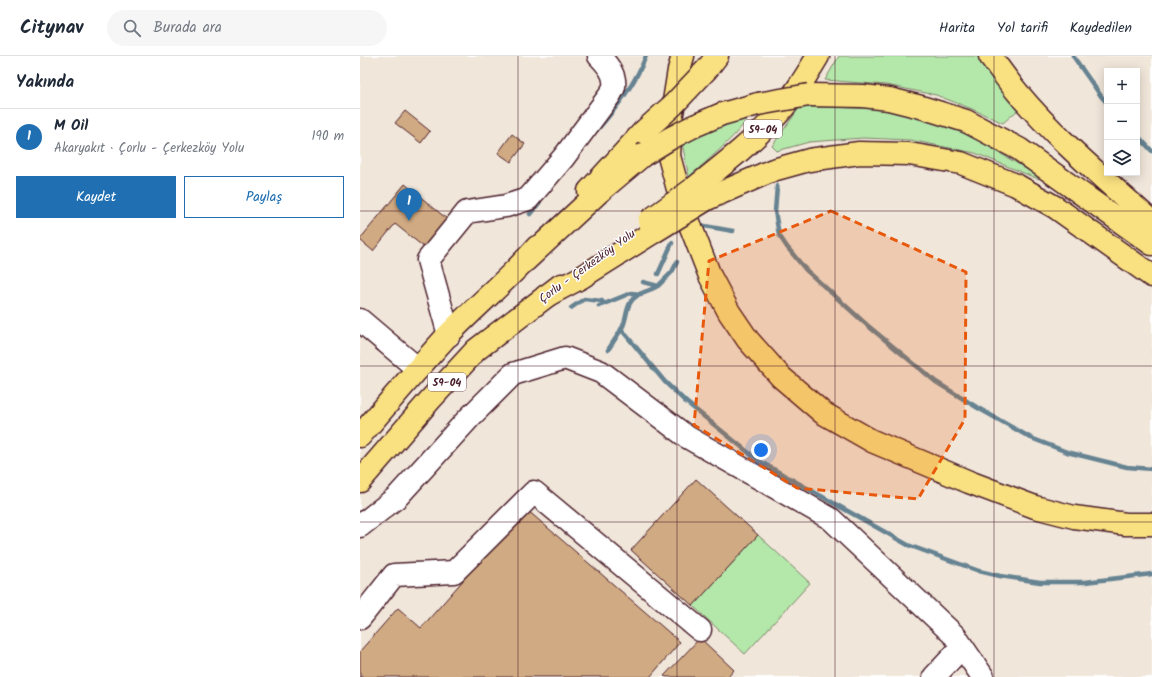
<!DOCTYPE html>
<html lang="tr">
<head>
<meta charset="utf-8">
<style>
  body { margin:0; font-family:Kalam,sans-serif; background:#f6f6f7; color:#1f2937 }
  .controls { position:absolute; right:12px; top:12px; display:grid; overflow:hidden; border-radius:0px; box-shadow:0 2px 10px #0003 }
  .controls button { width:36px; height:36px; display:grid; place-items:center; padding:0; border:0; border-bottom:1px solid #e0e1e3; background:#fff; color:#1f2937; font:20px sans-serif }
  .you { position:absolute; left:401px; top:394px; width:14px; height:14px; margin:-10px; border:3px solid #fff; border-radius:50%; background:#1a73e8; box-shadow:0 0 0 6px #1a73e833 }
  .badge { display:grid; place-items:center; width:26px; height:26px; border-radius:50%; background:#1f6fb2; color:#fff; font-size:13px; font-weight:700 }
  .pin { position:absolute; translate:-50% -33px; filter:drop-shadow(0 1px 2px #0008) }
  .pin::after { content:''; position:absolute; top:21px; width:14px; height:12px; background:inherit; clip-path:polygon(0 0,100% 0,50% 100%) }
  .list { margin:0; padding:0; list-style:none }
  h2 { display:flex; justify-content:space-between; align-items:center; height:52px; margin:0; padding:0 16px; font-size:17px }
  h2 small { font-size:13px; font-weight:400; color:#747a83 }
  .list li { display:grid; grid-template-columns:26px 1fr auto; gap:12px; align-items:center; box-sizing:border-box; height:56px; padding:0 16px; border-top:1px solid #e0e1e3 }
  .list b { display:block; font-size:15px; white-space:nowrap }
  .list p { margin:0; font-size:13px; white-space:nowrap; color:#747a83 }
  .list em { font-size:13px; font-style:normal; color:#747a83 }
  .actions { display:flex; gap:8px; padding:12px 16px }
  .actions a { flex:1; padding:9px 0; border:1px solid #1f6fb2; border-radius:0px; text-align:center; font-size:14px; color:#1f6fb2 }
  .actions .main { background:#1f6fb2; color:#fff }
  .icon { flex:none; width:22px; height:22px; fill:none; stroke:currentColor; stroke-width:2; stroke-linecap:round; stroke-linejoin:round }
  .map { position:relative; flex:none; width:792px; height:621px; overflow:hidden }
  header { display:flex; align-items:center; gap:24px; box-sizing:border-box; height:56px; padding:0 20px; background:#fff; border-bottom:1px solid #e0e1e3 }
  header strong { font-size:19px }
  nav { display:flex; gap:22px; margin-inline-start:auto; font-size:14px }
  .search { width:280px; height:36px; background:#f6f6f7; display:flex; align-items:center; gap:10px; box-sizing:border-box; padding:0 14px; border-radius:22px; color:#747a83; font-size:15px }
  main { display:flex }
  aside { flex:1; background:#fff }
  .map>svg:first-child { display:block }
</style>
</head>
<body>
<header>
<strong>Citynav</strong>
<div class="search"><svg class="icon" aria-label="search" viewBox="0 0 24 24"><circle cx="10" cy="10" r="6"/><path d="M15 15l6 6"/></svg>Burada ara</div>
<nav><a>Harita</a><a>Yol tarifi</a><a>Kaydedilen</a></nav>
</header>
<main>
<aside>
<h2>Yakında<small></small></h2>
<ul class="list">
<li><span class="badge">1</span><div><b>M Oil</b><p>Akaryakıt · Çorlu - Çerkezköy Yolu</p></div><em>190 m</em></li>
</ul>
<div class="actions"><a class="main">Kaydet</a><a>Paylaş</a></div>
</aside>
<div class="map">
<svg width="792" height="621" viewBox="0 0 792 621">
  <rect width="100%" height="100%" fill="#fff"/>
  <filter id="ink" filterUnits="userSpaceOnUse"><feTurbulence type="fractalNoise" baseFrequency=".025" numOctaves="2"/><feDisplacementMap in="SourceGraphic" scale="8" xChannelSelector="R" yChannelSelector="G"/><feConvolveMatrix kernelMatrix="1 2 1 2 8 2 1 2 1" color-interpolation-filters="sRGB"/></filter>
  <g filter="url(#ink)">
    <!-- built -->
    <path fill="#f1e6da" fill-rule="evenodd" d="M 0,0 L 792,0 L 792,621 L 0,621 ZM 747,15 L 777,15 L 777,117 L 747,117 Z"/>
    <!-- green -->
    <path fill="#b3e8aa" stroke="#7e846a" d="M 479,0 L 617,0 L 658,54 L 643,67 L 612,53 L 576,39 L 526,29 L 465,24 Z
      M 440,51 L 472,51 L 519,53 L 566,63 L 611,80 L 680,121 L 678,123 L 615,97 L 550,84 L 503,82 L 449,86 L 417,95 L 412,90 Z
      M 384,61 L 387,64 C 370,86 349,103 329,121 L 322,87 L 351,73 Z
      M 398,479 L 450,527 L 385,598 L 333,550 Z"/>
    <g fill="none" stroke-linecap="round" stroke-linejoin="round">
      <!-- stream -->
      <path stroke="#668392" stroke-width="4.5" d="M 713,0 L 741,40 L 747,47
        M 237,74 C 257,51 275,28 286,0
        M 777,79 L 792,95
        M 417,130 L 415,155 L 419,179 L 427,191 L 446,214 L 507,269 L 576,326 L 618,352 L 671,382 L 707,396 L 767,411 L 792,413
        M 170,158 L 179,147
        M 339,169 L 373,175
        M 298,218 L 312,187
        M 283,226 L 298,230 L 312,216 L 317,206
        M 239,250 L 271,237 L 281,238
        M 211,252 L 224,243 L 242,245 L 244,248
        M 261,273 L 305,326 L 326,346 L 399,405 L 548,489 L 619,515 L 640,520 L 680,526 L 725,526 L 792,518
        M 248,294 C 253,286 259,278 263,270 C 268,259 265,247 278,239 C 284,235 292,234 298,230"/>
    </g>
    <!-- building -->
    <path fill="#d0aa82" stroke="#4a1f2b" d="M 45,55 L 70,75 L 61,87 L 35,67 Z
      M 152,78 L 165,88 L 151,106 L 138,97 Z
      M 45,128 L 93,168 L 70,196 L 35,168 L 13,195 L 0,184 L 0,183 Z
      M 336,423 L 398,479 L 333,550 L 271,494 Z
      M 166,453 L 320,586 L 290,621 L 0,621 L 0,595 L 38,552 L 61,572 Z
      M 340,582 L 374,614 L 368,621 L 306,621 L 304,620 Z"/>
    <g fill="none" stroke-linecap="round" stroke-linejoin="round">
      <defs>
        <path id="minor" d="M 0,264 L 58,313
          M 89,279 L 68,204 L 107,156 L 146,150 L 168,143 L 204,101 L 250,39 C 251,36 254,33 254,30 C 256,19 246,7 239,0
          M 0,470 L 37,441 L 109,362 L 153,318 L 205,302 L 241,316 L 327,381 L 471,463 L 595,580 L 623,621
          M 0,562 L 34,519 L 94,516 L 174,436 L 340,574
          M 574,621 L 602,591"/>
        <path id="major" d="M 347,13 L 357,0
          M 333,133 C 363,109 393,86 418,58 C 434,40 446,20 458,0
          M 229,135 L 283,76
          M 0,380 C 29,346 58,312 88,279 C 117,249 149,223 177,191
          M 0,425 L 70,344 L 116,294 L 201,229"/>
        <path id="highway" d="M 323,0 L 319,14 L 311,64 L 309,100 L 322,148 L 350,220 L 369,256 L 388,284 L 421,321 L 463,357 L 512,385 L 609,426 L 675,451 L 714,461 L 766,468 L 792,468
          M 630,0 C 639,12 648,25 658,37 C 697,84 747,125 792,166
          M 449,39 L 503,40 L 529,43 L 561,51 L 606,65 L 659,93 L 792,188
          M 334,70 L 362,58 L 398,48
          M 347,143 L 413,114 L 449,104 L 499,97 L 549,98 L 601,107 L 656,129 L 695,151 L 792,220
          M 165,205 L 239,136 L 283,99
          M 186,240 L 222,221 L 292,177"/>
      </defs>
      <!-- minor casing -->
      <use href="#minor" stroke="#4a1f2b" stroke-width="25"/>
      <!-- major casing -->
      <use href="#major" stroke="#4a1f2b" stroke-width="25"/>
      <!-- highway casing -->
      <use href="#highway" stroke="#4a1f2b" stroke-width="25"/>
      <!-- minor -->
      <use href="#minor" stroke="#fff" stroke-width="22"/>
      <!-- major -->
      <use href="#major" stroke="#f9e181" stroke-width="22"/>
      <!-- highway -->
      <use href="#highway" stroke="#f9e181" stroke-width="22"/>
      <defs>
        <path id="major-bridge" d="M 283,76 L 313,49 L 347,13
          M 289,165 L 333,133"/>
        <path id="highway-bridge" d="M 398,48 L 449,39
          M 283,99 L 309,83 L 334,70
          M 292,177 L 347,143"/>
      </defs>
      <!-- major-bridge casing -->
      <use href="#major-bridge" stroke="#4a1f2b" stroke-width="25" stroke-linecap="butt"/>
      <!-- highway-bridge casing -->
      <use href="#highway-bridge" stroke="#4a1f2b" stroke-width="25" stroke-linecap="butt"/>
      <!-- major-bridge -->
      <use href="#major-bridge" stroke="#f9e181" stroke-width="22"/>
      <!-- highway-bridge -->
      <use href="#highway-bridge" stroke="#f9e181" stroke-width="22"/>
    </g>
  </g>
  <!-- marked area -->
  <path fill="#e8590c" fill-opacity="0.2" stroke="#e8590c" stroke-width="3" stroke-dasharray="8 5" stroke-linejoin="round" d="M 471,155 L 606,216 L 605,363 L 558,443 L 437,432 L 334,369 L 349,205 Z"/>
  <!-- grid -->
  <path fill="none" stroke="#4a1f2b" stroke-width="1" stroke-opacity="0.55" d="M 158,0 L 158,621M 317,0 L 317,621M 475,0 L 475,621M 634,0 L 634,621M 0,155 L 792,155M 0,310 L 792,310M 0,466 L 792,466"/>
  <g text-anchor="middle" stroke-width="3" stroke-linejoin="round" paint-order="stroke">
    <!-- shield labels -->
    <g fill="#fff" stroke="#80626b" stroke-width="1">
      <rect x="384" y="64" width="38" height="18" rx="3"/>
      <rect x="68" y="317" width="38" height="18" rx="3"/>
    </g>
    <g font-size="11" font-weight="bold" fill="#4a1f2b">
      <text x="403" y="77">59-04</text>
      <text x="87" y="330">59-04</text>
    </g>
    <!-- street labels -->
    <g font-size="12" fill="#4a1f2b" stroke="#fff">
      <text transform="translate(227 210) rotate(-36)" y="4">Çorlu - Çerkezköy Yolu</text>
    </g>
  </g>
</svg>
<div class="controls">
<button>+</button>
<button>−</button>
<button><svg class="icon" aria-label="layers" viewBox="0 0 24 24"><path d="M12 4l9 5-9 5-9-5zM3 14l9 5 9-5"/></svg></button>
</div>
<div class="you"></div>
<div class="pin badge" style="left:49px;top:165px">1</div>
</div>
</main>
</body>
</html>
